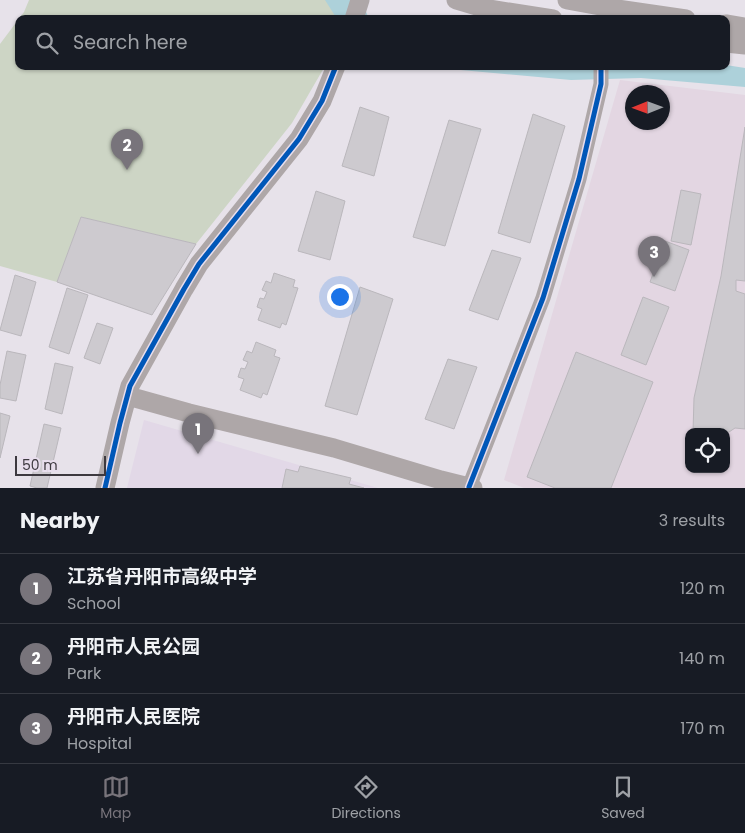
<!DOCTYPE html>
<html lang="en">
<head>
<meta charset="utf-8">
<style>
  body { margin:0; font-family:Poppins,"Noto Sans SC",sans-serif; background:#20242c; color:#f1f3f6 }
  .controls { position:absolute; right:15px; bottom:15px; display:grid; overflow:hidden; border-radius:10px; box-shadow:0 1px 4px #0004 }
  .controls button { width:45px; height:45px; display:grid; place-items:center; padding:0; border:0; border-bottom:1px solid #363941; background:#171b24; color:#f1f3f6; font:25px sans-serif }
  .compass { position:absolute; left:625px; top:85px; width:45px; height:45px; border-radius:50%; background:#171b24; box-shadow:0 1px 4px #0004; rotate:269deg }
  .scale { position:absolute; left:15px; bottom:12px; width:91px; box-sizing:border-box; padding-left:5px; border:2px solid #3d393f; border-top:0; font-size:14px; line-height:18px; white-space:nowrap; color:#3d393f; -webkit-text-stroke:4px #e8deed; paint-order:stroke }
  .you { position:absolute; left:339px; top:296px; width:18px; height:18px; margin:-12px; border:4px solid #fff; border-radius:50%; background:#1a73e8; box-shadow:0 0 0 8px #1a73e833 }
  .badge { display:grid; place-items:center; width:32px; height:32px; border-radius:50%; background:#78747b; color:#fff; font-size:16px; font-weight:700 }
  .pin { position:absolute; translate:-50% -41px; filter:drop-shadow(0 1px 2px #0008) }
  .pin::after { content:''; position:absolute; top:26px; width:18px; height:15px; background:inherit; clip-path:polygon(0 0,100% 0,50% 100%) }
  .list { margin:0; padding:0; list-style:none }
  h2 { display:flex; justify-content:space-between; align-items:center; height:65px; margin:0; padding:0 20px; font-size:21px }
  h2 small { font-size:16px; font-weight:400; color:#9ea1a6 }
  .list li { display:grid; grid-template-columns:32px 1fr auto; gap:15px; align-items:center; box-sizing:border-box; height:70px; padding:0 20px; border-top:1px solid #363941 }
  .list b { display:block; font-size:19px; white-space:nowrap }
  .list p { margin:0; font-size:16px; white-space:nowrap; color:#9ea1a6 }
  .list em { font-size:16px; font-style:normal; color:#9ea1a6 }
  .icon { flex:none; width:28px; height:28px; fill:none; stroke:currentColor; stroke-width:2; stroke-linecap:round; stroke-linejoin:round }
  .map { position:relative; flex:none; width:745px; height:488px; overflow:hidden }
  .search { position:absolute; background:#171b24; box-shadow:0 1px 4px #0004; left:15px; right:15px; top:15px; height:55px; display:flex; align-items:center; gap:12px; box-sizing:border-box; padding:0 18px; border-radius:10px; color:#9ea1a6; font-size:19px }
  .sheet { height:275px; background:#171b24 }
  nav { display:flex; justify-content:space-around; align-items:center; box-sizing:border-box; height:70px; border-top:1px solid #363941; background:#171b24; font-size:14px; color:#9ea1a6 }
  nav a { display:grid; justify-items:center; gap:2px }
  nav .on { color:#78747b }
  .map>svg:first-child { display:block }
</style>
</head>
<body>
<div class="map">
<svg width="745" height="488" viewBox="0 0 745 488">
  <rect width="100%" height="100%" fill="#e7e2ea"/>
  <!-- built -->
  <path fill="#e2d8e7" d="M 144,420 L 378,488 L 127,488 Z"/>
  <!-- medical -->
  <path fill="#e3d6e2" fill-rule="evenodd" d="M 620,80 L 745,95 L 745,488 L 524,488 L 504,480 ZM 632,92 L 662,92 L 662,122 L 632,122 ZM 689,432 L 726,432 L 726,469 L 689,469 Z"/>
  <!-- green -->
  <path fill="#cdd5c5" d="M 29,0 L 343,0 L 337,19 L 19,19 L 19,66 L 325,66 L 292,123 L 196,244 L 81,217 L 57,282 L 0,266 L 0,44 L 24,12 Z"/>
  <!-- water -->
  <path fill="#add1da" d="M 325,0 L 356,0 L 363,4 L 369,19 L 337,19 Z
    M 726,65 L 745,68 L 745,87 L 641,78 L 571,80 L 417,66 L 726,66 Z"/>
  <!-- building -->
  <path fill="#cdcacf" stroke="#bab7bc" d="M 360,107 L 389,117 L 374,176 L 342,166 Z
    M 533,114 L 565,126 L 530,243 L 498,233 Z
    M 449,120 L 481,129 L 445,246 L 413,237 Z
    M 745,127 L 745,281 L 736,280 L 736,291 L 745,294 L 745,429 L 735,428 L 726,434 L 726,432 L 693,432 L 694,398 L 721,276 Z
    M 681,190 L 701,194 L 691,245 L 671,241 Z
    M 316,191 L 345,201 L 330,260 L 298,251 Z
    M 81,217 L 196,244 L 152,315 L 57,282 Z
    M 665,241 L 689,250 L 675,291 L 650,282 Z
    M 492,250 L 521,258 L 498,320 L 469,310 Z
    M 274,273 L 295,280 L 293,287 L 298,288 L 286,325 L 282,323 L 280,328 L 258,320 L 262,309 L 257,307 L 260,298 L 264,299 L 267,292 L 262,290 L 266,281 L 271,283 Z
    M 15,275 L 36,282 L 21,336 L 0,330 Z
    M 360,287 L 393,299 L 357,415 L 325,406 Z
    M 67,288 L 88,295 L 69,354 L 49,347 Z
    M 643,297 L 669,307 L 646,365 L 621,355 Z
    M 97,323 L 113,328 L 100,364 L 84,358 Z
    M 256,342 L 276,350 L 274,356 L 280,358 L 267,395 L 263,393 L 261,398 L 240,390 L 244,379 L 238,377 L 241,368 L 245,369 L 248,362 L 243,360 L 247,351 L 252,353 Z
    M 7,351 L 26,355 L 16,401 L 0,398 L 0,385 Z
    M 576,352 L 653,382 L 611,488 L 555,488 L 527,477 Z
    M 448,359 L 477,367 L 454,429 L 425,419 Z
    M 55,363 L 73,367 L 62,414 L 45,409 Z
    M 0,413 L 10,416 L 0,458 Z
    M 44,424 L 61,428 L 47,488 L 37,488 L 30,486 Z
    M 300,466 L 351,478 L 349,484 L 364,488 L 282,488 L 286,469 L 298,472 Z"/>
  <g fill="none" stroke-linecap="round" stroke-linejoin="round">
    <!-- minor -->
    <path stroke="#aea7a8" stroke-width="15" d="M 469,487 L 543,298 L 579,179 L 601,84 L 601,66"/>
    <!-- tertiary -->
    <path stroke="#aea7a8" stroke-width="19" d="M 456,0 L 483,8 L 553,19
      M 567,0 L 611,8 L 686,19
      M 354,19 L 360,0
      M 726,24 L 745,27
      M 726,43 L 745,45
      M 128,396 L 189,413 L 334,448 L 441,480 L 473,488
      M 105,488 L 120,423 L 130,386 L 184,289 L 199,264 L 299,139 L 322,101 L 336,66"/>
    <defs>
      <path id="cycleway" d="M 469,487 L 543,298 L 579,179 L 601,84 L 601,66
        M 105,488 L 120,423 L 130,386 L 184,289 L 199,264 L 299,139 L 322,101 L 336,66"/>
    </defs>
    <!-- cycleway casing -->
    <use href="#cycleway" stroke="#e8deed" stroke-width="8"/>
    <!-- cycleway -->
    <use href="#cycleway" stroke="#0057b8" stroke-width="5"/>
  </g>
</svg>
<div class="controls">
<button><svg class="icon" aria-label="locate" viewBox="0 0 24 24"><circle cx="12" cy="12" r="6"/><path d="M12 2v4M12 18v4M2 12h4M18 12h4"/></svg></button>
</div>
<svg class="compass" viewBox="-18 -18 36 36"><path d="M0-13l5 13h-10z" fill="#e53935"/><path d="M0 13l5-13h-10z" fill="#9ea1a6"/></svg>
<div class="scale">50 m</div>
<div class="you"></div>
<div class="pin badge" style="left:198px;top:454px">1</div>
<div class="pin badge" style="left:127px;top:170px">2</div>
<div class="pin badge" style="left:654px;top:277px">3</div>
<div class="search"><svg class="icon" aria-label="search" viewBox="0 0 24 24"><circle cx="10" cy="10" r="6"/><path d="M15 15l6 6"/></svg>Search here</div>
</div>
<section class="sheet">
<h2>Nearby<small>3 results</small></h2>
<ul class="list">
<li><span class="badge">1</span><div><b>江苏省丹阳市高级中学</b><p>School</p></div><em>120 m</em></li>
<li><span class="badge">2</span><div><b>丹阳市人民公园</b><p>Park</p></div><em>140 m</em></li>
<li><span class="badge">3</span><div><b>丹阳市人民医院</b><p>Hospital</p></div><em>170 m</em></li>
</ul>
</section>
<nav>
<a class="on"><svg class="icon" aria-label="map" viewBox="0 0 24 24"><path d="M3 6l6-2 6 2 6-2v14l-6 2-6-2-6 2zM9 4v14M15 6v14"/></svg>Map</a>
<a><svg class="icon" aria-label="directions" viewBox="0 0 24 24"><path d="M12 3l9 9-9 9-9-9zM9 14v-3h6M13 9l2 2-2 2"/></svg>Directions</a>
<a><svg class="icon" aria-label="saved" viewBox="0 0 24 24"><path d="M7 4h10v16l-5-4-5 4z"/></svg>Saved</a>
</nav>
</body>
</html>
